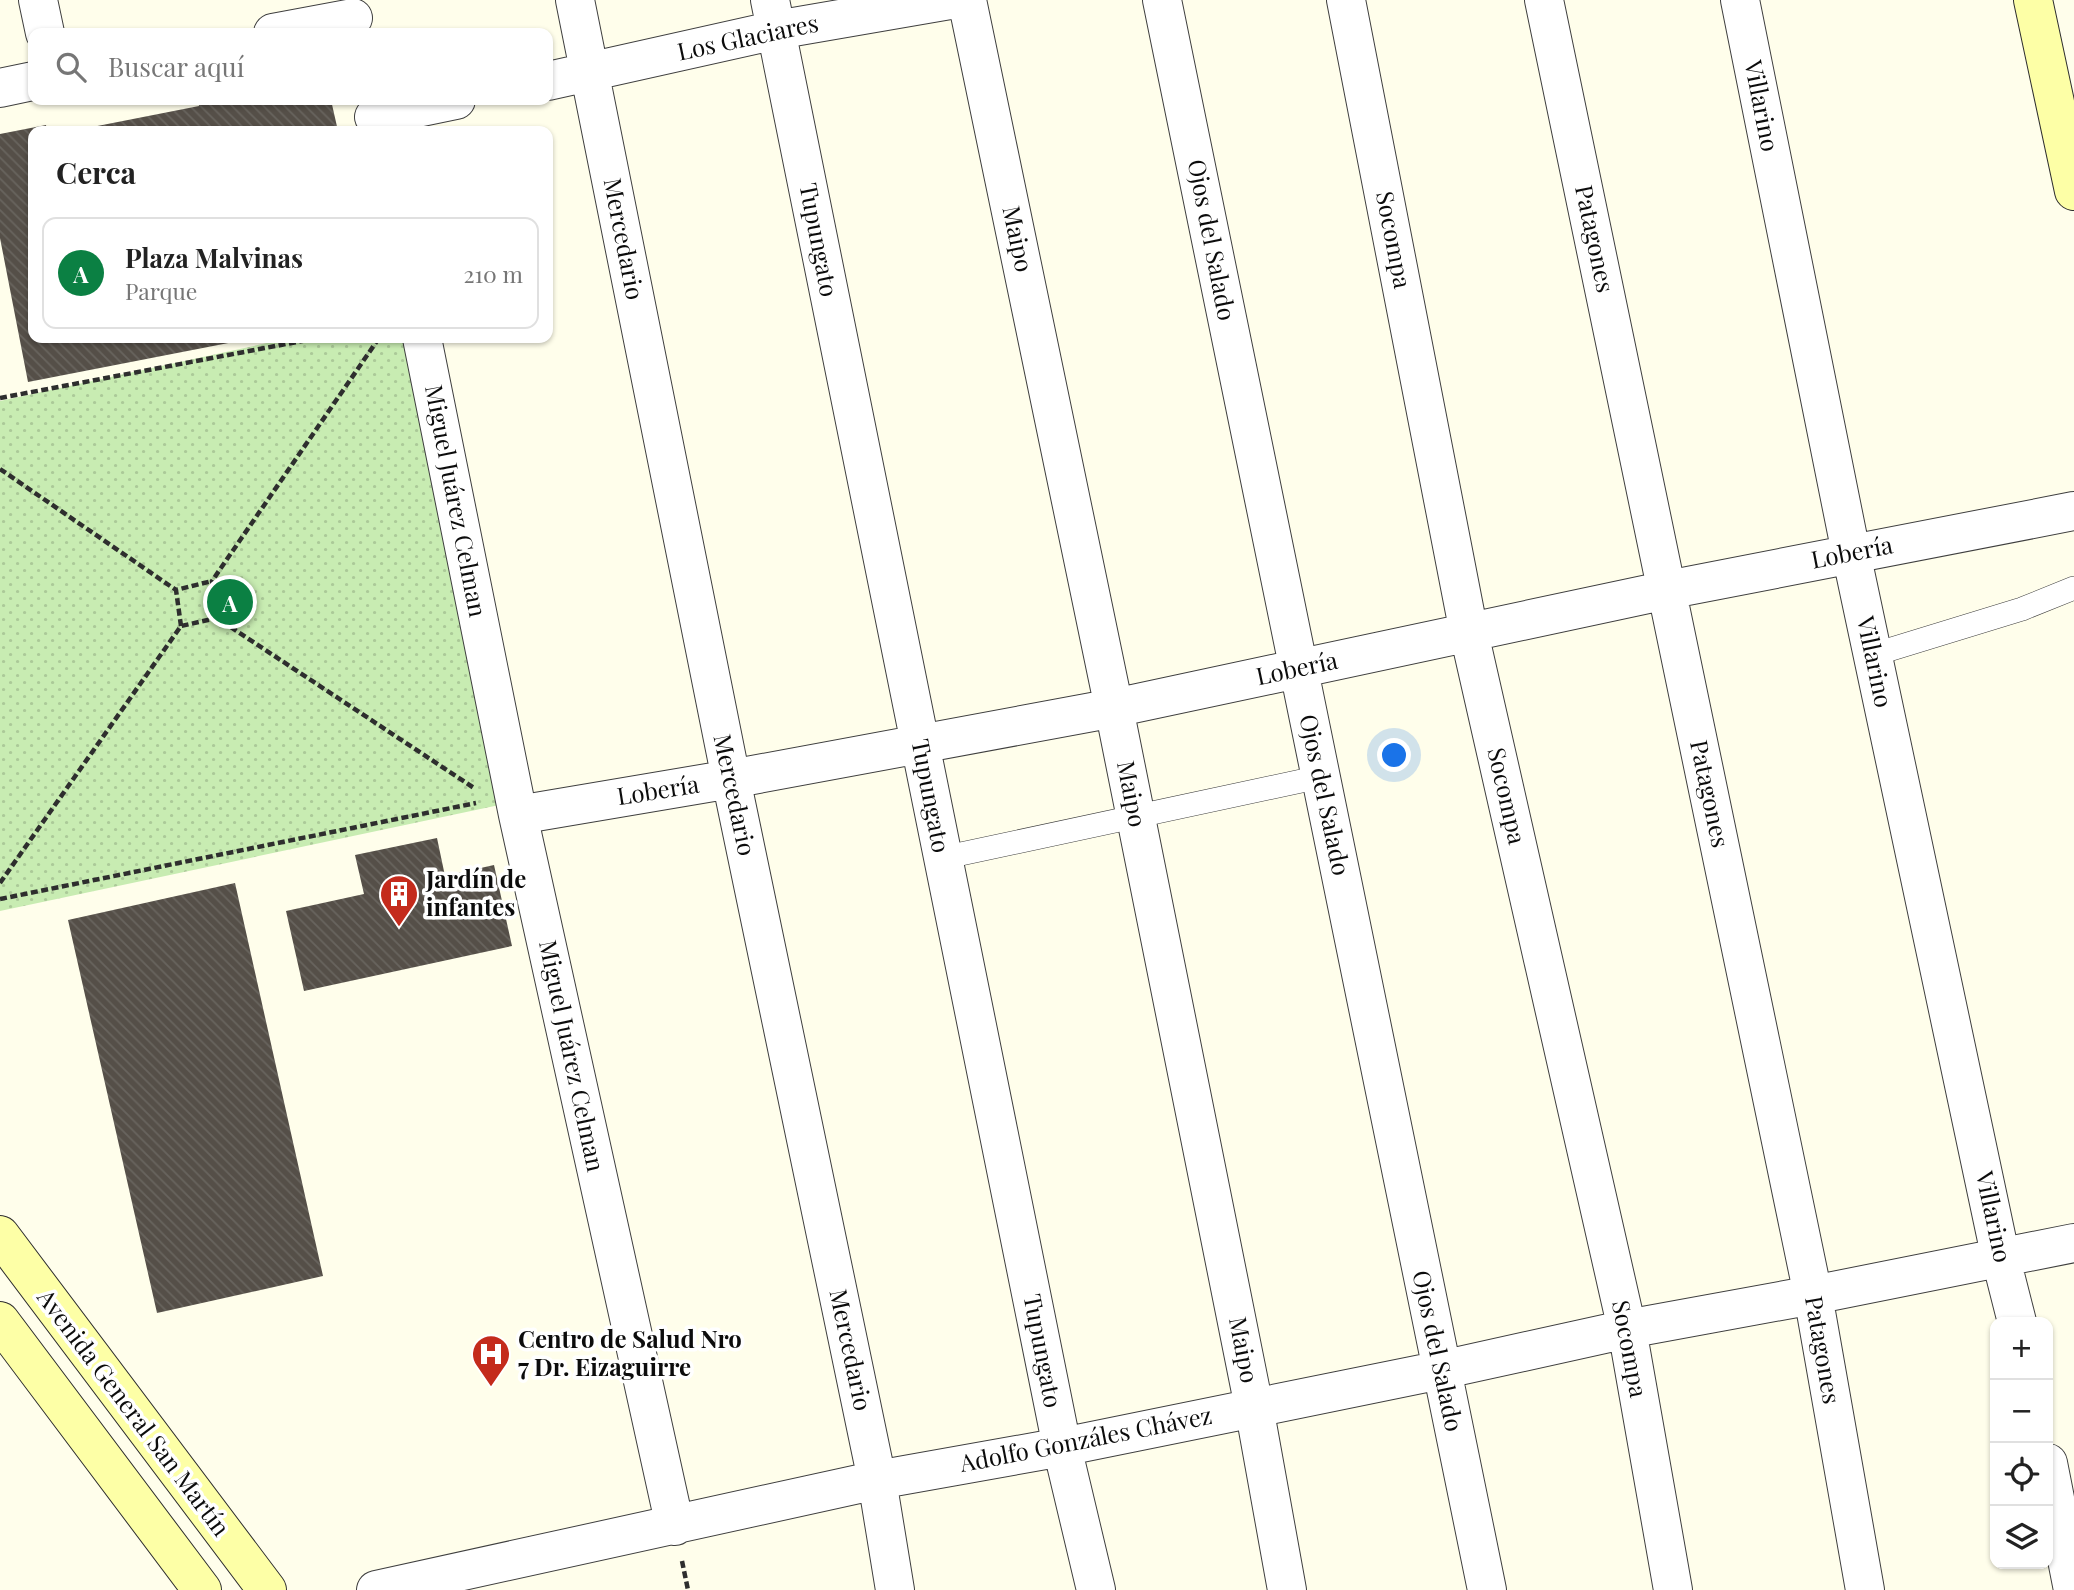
<!DOCTYPE html>
<html lang="es">
<head>
<meta charset="utf-8">
<style>
  body { margin:0; font-family:"Playfair Display",serif; background:#f6f6f6; color:#222 }
  .controls { position:absolute; right:21px; bottom:21px; display:grid; overflow:hidden; border-radius:14px; box-shadow:0 2px 5px #0004 }
  .controls button { width:63px; height:63px; display:grid; place-items:center; padding:0; border:0; border-bottom:2px solid #e0e0e0; background:#fff; color:#222; font:35px sans-serif }
  .you { position:absolute; left:1395px; top:756px; width:24px; height:24px; margin:-18px; border:5px solid #fff; border-radius:50%; background:#1a73e8; box-shadow:0 0 0 10px #1a73e833 }
  .badge { display:grid; place-items:center; width:46px; height:46px; border-radius:50%; background:#0b8043; color:#fff; font-size:23px; font-weight:700 }
  .pin { position:absolute; translate:-50% -50%; border:4px solid #fff; box-shadow:0 2px 7px #0006 }
  .list { margin:0; padding:0; list-style:none }
  h2 { display:flex; justify-content:space-between; align-items:center; height:91px; margin:0; padding:0 28px; font-size:30px }
  h2 small { font-size:23px; font-weight:400; color:#767676 }
  .list li { display:grid; grid-template-columns:46px 1fr auto; gap:21px; align-items:center; box-sizing:border-box; height:112px; margin:0 14px 14px; padding:0 14px; border:2px solid #e0e0e0; border-radius:14px }
  .list b { display:block; font-size:26px; white-space:nowrap }
  .list p { margin:0; font-size:23px; white-space:nowrap; color:#767676 }
  .list em { font-size:23px; font-style:normal; color:#767676 }
  .icon { flex:none; width:38px; height:38px; fill:none; stroke:currentColor; stroke-width:2; stroke-linecap:round; stroke-linejoin:round }
  .map { position:relative; flex:none; width:2074px; height:1590px; overflow:hidden }
  .search { position:absolute; background:#fff; box-shadow:0 2px 5px #0004; left:28px; top:28px; width:525px; height:77px; display:flex; align-items:center; gap:18px; box-sizing:border-box; padding:0 24px; border-radius:14px; color:#767676; font-size:26px }
  .panel { position:absolute; background:#fff; box-shadow:0 2px 5px #0004; left:28px; top:126px; width:525px; height:217px; border-radius:14px }
  .map>svg:first-child { display:block }
</style>
</head>
<body>
<div class="map">
<svg width="2074" height="1590" viewBox="0 0 2074 1590">
  <defs>
    <pattern id="green-dots" width="8" height="8" patternUnits="userSpaceOnUse" patternTransform="scale(1.75)"><rect width="8" height="8" fill="#c8ecb2"/><path d="M2 2h.1M6 6h.1" fill="none" stroke="#abc998" stroke-width="1.8" stroke-linecap="round"/></pattern>
    <pattern id="building-back-hatch" width="6" height="6" patternUnits="userSpaceOnUse" patternTransform="scale(1.75)"><rect width="6" height="6" fill="#554f48"/><path d="M-1 5l2 2M0 0l6 6M5-1l2 2" fill="none" stroke="#68645e"/></pattern>
  </defs>
  <rect width="100%" height="100%" fill="#fffeeb"/>
  <!-- green -->
  <path fill="url(#green-dots)" d="M 290,338 L 403,338 L 504,804 L 0,911 L 0,401 Z"/>
  <!-- building -->
  <path fill="url(#building-back-hatch)" d="M 198,100 L 331,100 L 338,131 L 72,131 L 199,106 Z
    M 46,125 L 47,131 L 33,131 L 33,338 L 249,339 L 28,382 L 0,238 L 0,134 Z
    M 437,838 L 445,876 L 494,865 L 512,946 L 304,991 L 286,911 L 364,894 L 355,855 Z
    M 235,883 L 323,1276 L 157,1313 L 68,920 Z"/>
  <g fill="none" stroke-linecap="round" stroke-linejoin="round">
    <defs>
      <path id="lane" d="M 1872,655 L 2022,609 L 2074,588
        M 942,858 L 1320,777"/>
      <path id="street" d="M 38,0 L 45,33
        M 575,0 L 731,779 L 877,1480 L 895,1590
        M 770,0 L 1062,1447 L 1096,1590
        M 967,0 L 1114,708 L 1254,1407 L 1287,1590
        M 1162,0 L 1487,1590
        M 1346,0 L 1469,633 L 1627,1329 L 1673,1590
        M 1544,0 L 1813,1295 L 1865,1590
        M 1740,0 L 1851,553 L 2001,1259 L 2017,1322
        M 273,33 L 353,18
        M 548,81 L 776,30 L 950,0
        M 0,88 L 33,81
        M 374,117 L 456,100
        M 422,338 L 518,815 L 675,1526
        M 518,815 L 731,779 L 1114,708 L 1667,590 L 2074,511
        M 2048,1463 L 2073,1590
        M 376,1590 L 877,1480 L 1062,1447 L 1441,1370 L 1627,1329 L 1813,1295 L 2074,1243"/>
      <path id="secondary" d="M 2033,0 L 2074,191
        M 0,1235 L 267,1590
        M 0,1321 L 202,1590"/>
    </defs>
    <!-- lane casing -->
    <use href="#lane" stroke="#3f3f3f" stroke-width="24"/>
    <!-- street casing -->
    <use href="#street" stroke="#3f3f3f" stroke-width="40"/>
    <!-- secondary casing -->
    <use href="#secondary" stroke="#2e2e2e" stroke-width="40"/>
    <!-- path -->
    <path stroke="#2e2e2e" stroke-width="4.5" stroke-dasharray="7 3.5" stroke-linecap="butt" d="M 0,398 L 318,338
      M 0,469 L 176,590
      M 217,618 L 212,581 L 379,338
      M 181,626 L 176,590 L 212,581
      M 0,883 L 181,626 L 217,618 L 474,788
      M 0,899 L 476,803
      M 682,1561 L 688,1590"/>
    <!-- lane -->
    <use href="#lane" stroke="#fff" stroke-width="23"/>
    <!-- street -->
    <use href="#street" stroke="#fff" stroke-width="38"/>
    <!-- secondary -->
    <use href="#secondary" stroke="#fdffa6" stroke-width="38"/>
  </g>
  <!-- icons -->
  <defs>
    <symbol id="building-pin" viewBox="-11 -11 22 30"><path d="M0 17L-7.5 6A9.5 9.5 0 1 1 7.5 6Z" fill="#c42b1c" stroke="#fff"/><path d="M-4-6H4V6H1V3H-1V6H-4ZM-2.5-4.3h1.7v1.8h-1.7ZM.8-4.3h1.7v1.8H.8ZM-2.5-1h1.7V.8h-1.7ZM.8-1h1.7V.8H.8Z" fill="#fff"/></symbol>
    <symbol id="hospital-pin" viewBox="-11 -11 22 30"><path d="M0 17L-7.5 6A9.5 9.5 0 1 1 7.5 6Z" fill="#c42b1c" stroke="#fff"/><path d="M-5-5h3v3.5h4V-5h3V5h-3V1.5h-4V5h-3Z" fill="#fff"/></symbol>
  </defs>
  <g fill-rule="evenodd">
    <use href="#building-pin" x="377" y="872" width="44" height="60"/>
    <use href="#hospital-pin" x="469" y="1332" width="44" height="60"/>
  </g>
  <g text-anchor="middle" stroke-width="7" stroke-linejoin="round" paint-order="stroke">
    <!-- street labels -->
    <g font-size="24" fill="#0c0c0c" stroke="#fff">
      <text transform="translate(748 38) rotate(-12)" y="8">Los Glaciares</text>
      <text transform="translate(1761 106) rotate(79)" y="8">Villarino</text>
      <text transform="translate(623 239) rotate(79)" y="8">Mercedario</text>
      <text transform="translate(1017 239) rotate(78)" y="8">Maipo</text>
      <text transform="translate(1594 239) rotate(78)" y="8">Patagones</text>
      <text transform="translate(818 240) rotate(79)" y="8">Tupungato</text>
      <text transform="translate(1211 240) rotate(79)" y="8">Ojos del Salado</text>
      <text transform="translate(1393 240) rotate(79)" y="8">Socompa</text>
      <text transform="translate(455 501) rotate(79)" y="8">Miguel Juárez Celman</text>
      <text transform="translate(1852 553) rotate(-11)" y="8">Lobería</text>
      <text transform="translate(1874 662) rotate(78)" y="8">Villarino</text>
      <text transform="translate(1297 669) rotate(-12)" y="8">Lobería</text>
      <text transform="translate(658 791) rotate(-9)" y="8">Lobería</text>
      <text transform="translate(1131 794) rotate(79)" y="8">Maipo</text>
      <text transform="translate(1709 794) rotate(78)" y="8">Patagones</text>
      <text transform="translate(734 795) rotate(78)" y="8">Mercedario</text>
      <text transform="translate(1324 795) rotate(78)" y="8">Ojos del Salado</text>
      <text transform="translate(930 796) rotate(79)" y="8">Tupungato</text>
      <text transform="translate(1506 796) rotate(77)" y="8">Socompa</text>
      <text transform="translate(571 1056) rotate(78)" y="8">Miguel Juárez Celman</text>
      <text transform="translate(1993 1217) rotate(78)" y="8">Villarino</text>
      <text transform="translate(1629 1349) rotate(79)" y="8">Socompa</text>
      <text transform="translate(850 1350) rotate(78)" y="8">Mercedario</text>
      <text transform="translate(1243 1350) rotate(79)" y="8">Maipo</text>
      <text transform="translate(1822 1350) rotate(80)" y="8">Patagones</text>
      <text transform="translate(1042 1351) rotate(79)" y="8">Tupungato</text>
      <text transform="translate(1437 1351) rotate(78)" y="8">Ojos del Salado</text>
      <text transform="translate(133 1413) rotate(53)" y="8">Avenida General San Martín</text>
      <text transform="translate(1086 1440) rotate(-11)" y="8">Adolfo Gonzáles Chávez</text>
    </g>
    <!-- poi labels -->
    <g font-size="24" font-weight="bold" fill="#0c0c0c" stroke="#fff" text-anchor="start">
      <text x="426" y="888">Jardín de<tspan x="426" dy="28">infantes</tspan></text>
      <text x="518" y="1348">Centro de Salud Nro<tspan x="518" dy="28">7 Dr. Eizaguirre</tspan></text>
    </g>
  </g>
</svg>
<div class="controls">
<button>+</button>
<button>−</button>
<button><svg class="icon" aria-label="locate" viewBox="0 0 24 24"><circle cx="12" cy="12" r="6"/><path d="M12 2v4M12 18v4M2 12h4M18 12h4"/></svg></button>
<button><svg class="icon" aria-label="layers" viewBox="0 0 24 24"><path d="M12 4l9 5-9 5-9-5zM3 14l9 5 9-5"/></svg></button>
</div>
<div class="you"></div>
<div class="pin badge" style="left:230px;top:602px">A</div>
<div class="search"><svg class="icon" aria-label="search" viewBox="0 0 24 24"><circle cx="10" cy="10" r="6"/><path d="M15 15l6 6"/></svg>Buscar aquí</div>
<section class="panel">
<h2>Cerca<small></small></h2>
<ul class="list">
<li><span class="badge">A</span><div><b>Plaza Malvinas</b><p>Parque</p></div><em>210 m</em></li>
</ul>
</section>
</div>
</body>
</html>
